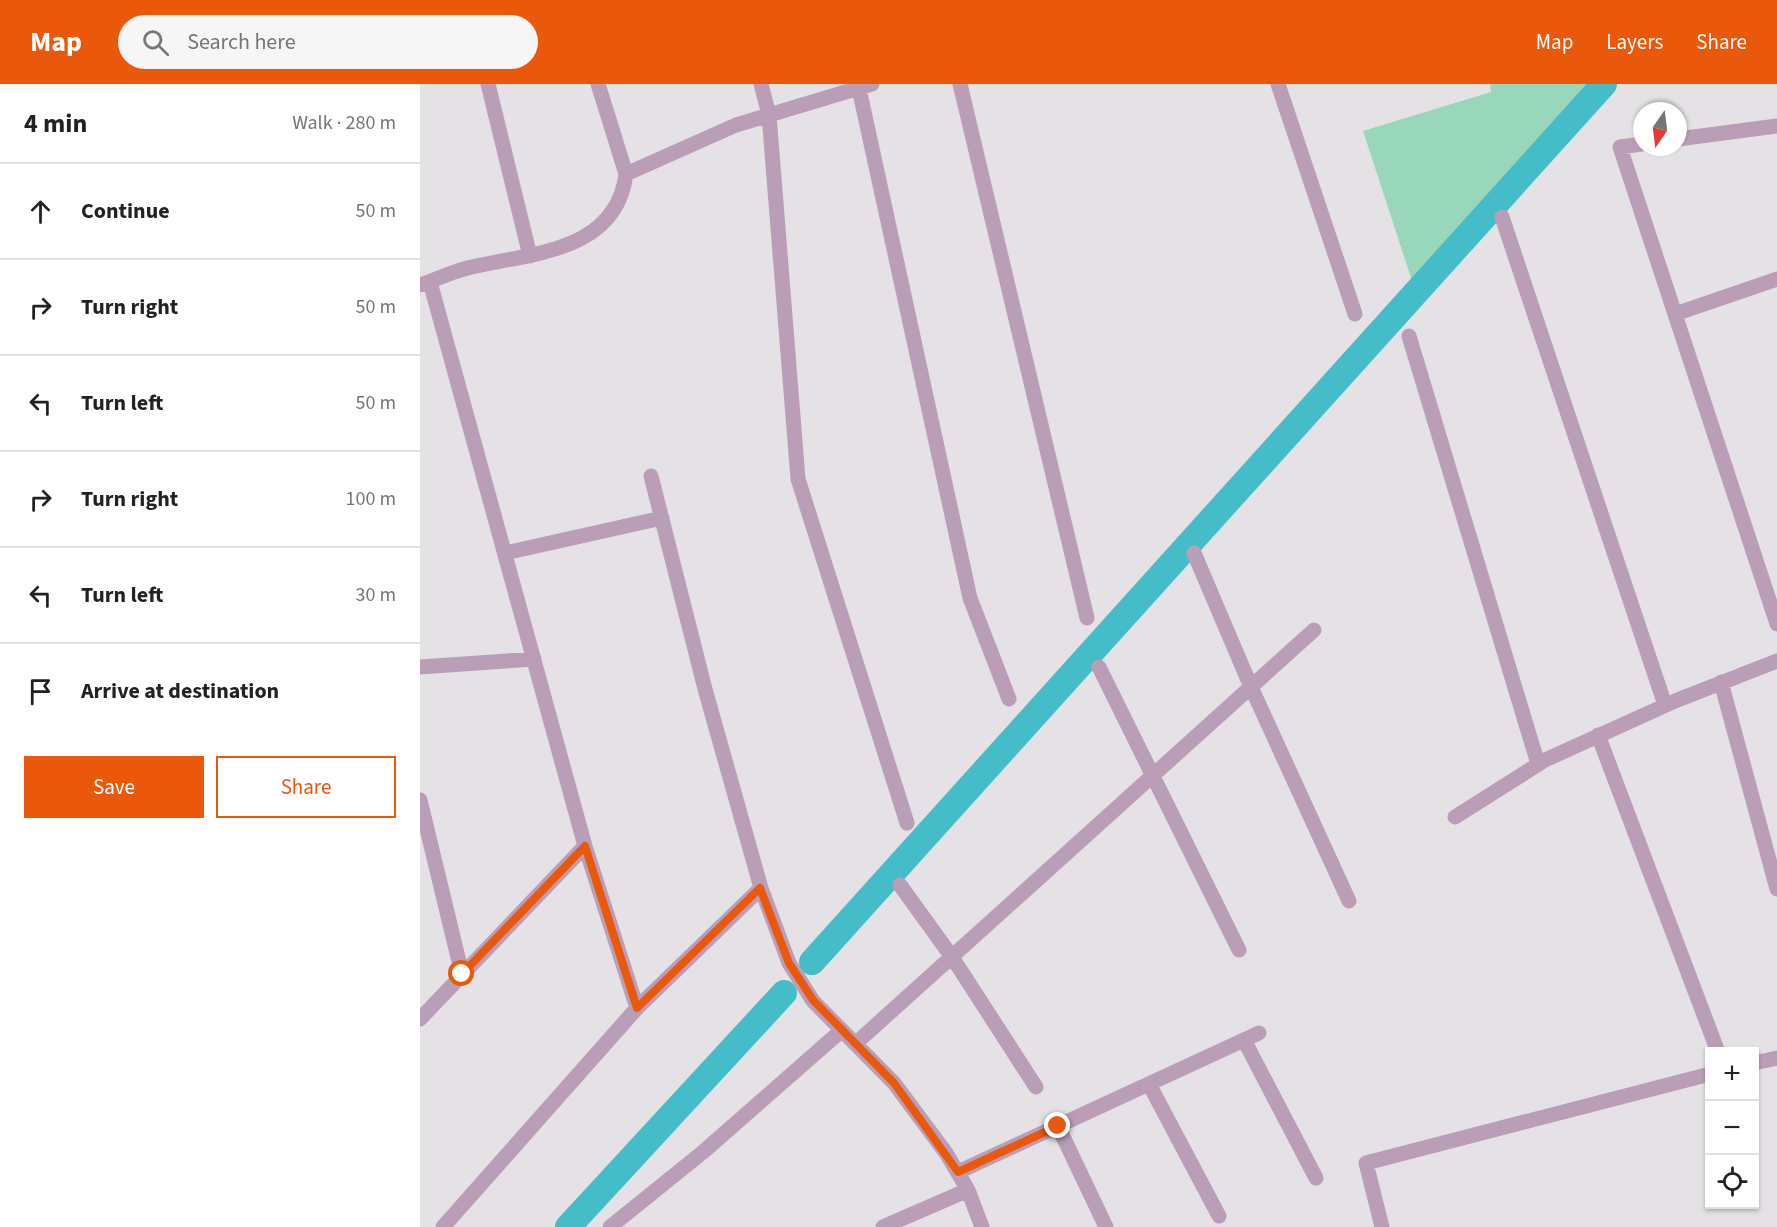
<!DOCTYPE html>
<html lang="en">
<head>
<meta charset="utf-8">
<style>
  body { margin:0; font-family:"Source Sans 3",sans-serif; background:#f6f6f6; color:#222 }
  .controls { position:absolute; right:18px; bottom:18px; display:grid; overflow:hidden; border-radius:0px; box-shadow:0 2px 4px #0004 }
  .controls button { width:54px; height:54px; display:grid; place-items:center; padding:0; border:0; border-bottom:2px solid #e0e0e0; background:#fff; color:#222; font:30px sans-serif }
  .compass { position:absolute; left:1213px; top:18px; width:54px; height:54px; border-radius:50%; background:#fff; box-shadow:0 2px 4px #0004; rotate:194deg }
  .stop { position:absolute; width:18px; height:18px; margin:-14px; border:4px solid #ea580c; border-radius:50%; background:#fff }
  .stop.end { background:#ea580c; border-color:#fff; box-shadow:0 2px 6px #0008 }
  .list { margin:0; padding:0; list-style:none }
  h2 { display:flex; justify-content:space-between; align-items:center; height:78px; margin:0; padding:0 24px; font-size:26px }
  h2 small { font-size:20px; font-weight:400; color:#767676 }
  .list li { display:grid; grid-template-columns:39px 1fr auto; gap:18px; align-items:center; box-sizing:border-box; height:96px; padding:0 24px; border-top:2px solid #e0e0e0 }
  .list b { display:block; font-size:22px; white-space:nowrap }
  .list em { font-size:20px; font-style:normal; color:#767676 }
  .actions { display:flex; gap:12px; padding:18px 24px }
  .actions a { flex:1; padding:14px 0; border:2px solid #ea580c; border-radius:0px; text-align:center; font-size:21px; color:#ea580c }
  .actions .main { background:#ea580c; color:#fff }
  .icon { flex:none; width:33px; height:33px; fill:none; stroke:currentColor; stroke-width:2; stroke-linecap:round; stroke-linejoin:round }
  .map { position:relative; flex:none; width:1357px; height:1143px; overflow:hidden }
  header { display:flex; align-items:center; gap:36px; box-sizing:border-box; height:84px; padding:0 30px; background:#ea580c; color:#fff }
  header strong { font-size:28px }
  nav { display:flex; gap:33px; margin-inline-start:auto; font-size:21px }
  .search { width:420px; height:54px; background:#f6f6f6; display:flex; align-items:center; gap:15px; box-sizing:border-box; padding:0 21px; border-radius:33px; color:#767676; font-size:22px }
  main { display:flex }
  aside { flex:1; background:#fff }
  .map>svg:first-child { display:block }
</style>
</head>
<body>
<header>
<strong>Map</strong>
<div class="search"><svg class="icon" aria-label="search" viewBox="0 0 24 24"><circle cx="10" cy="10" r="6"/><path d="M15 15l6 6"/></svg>Search here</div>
<nav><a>Map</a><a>Layers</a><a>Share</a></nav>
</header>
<main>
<aside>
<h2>4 min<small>Walk · 280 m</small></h2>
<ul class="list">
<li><svg class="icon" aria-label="ahead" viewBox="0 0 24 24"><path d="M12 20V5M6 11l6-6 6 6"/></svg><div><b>Continue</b></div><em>50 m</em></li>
<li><svg class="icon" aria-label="right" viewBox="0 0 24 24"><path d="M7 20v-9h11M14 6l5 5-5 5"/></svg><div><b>Turn right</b></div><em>50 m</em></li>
<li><svg class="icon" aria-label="left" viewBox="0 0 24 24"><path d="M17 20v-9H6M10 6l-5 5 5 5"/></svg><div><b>Turn left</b></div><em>50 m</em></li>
<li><svg class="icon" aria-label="right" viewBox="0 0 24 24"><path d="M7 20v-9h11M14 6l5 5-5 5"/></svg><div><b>Turn right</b></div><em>100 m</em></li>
<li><svg class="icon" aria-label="left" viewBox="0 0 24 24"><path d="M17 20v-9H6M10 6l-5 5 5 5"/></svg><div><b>Turn left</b></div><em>30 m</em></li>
<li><svg class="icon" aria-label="arrive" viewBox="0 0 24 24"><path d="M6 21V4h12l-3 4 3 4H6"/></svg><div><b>Arrive at destination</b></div></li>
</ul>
<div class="actions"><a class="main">Save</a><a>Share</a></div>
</aside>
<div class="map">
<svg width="1357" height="1143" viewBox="0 0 1357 1143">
  <rect width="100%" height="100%" fill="#e5e2e5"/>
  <!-- green -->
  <path fill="#98d7b9" d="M 1070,0 L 1184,0 L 996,209 L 943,47 L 1071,8 Z"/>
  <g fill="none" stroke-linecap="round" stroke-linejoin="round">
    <!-- canal -->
    <path stroke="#45bdc9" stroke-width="26" d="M 392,878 L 1184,0
      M 148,1143 L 364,909"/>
    <!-- street -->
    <path stroke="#ba9eb8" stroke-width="15" d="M 68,0 L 110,172
      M 178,0 L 206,90
      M 341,0 L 349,31 L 378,395 L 487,739
      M 438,0 L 550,514 L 589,615
      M 540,0 L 667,534
      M 858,0 L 935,230
      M 1258,55 L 1357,42
      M 1222,60 L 1200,63 L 1357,540
      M 1082,133 L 1245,621
      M 10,198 L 165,762 L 217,924
      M 0,201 C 15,196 29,189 44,185 C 105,169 196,171 206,90 L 316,41 L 452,0
      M 1255,230 L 1357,195
      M 989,252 L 1118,680
      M 231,392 L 285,605 L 341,804 L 369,879 L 393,917 L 474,999 L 526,1069 L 548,1106 L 562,1143
      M 85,469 L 242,434
      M 774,469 L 831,603 L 929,817
      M 0,583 L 114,575
      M 679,583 L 819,866
      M 1301,598 L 1357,805
      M 1178,651 L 1298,968
      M 0,716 L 42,890
      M 1035,733 L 1125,676 L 1255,617 L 1357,577
      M 480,801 L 532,873 L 616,1003
      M 0,935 L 165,762
      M 824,956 L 896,1094
      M 435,960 L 894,546
      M 1334,979 L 1357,974
      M 729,1000 L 799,1132
      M 638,1042 L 686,1143
      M 538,1088 L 839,949
      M 23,1143 L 217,924 L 341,804
      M 190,1143 L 283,1068 L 422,946
      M 463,1143 L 548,1106
      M 962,1143 L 946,1079 L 1290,990"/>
  </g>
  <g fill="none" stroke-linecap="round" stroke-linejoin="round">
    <!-- route -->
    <path stroke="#ea580c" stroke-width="8" d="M 42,890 L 165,762 L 217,924 L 340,804 L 369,879 L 393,916 L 474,999 L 538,1088 L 638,1042"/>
  </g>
</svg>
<div class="controls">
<button>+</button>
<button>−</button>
<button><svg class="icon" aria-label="locate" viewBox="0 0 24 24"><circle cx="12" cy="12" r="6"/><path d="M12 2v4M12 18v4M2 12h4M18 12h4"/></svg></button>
</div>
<svg class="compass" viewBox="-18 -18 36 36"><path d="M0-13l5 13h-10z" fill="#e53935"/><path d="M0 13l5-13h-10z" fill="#767676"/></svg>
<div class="stop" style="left:42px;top:890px"></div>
<div class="stop end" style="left:638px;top:1042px"></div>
</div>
</main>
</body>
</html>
